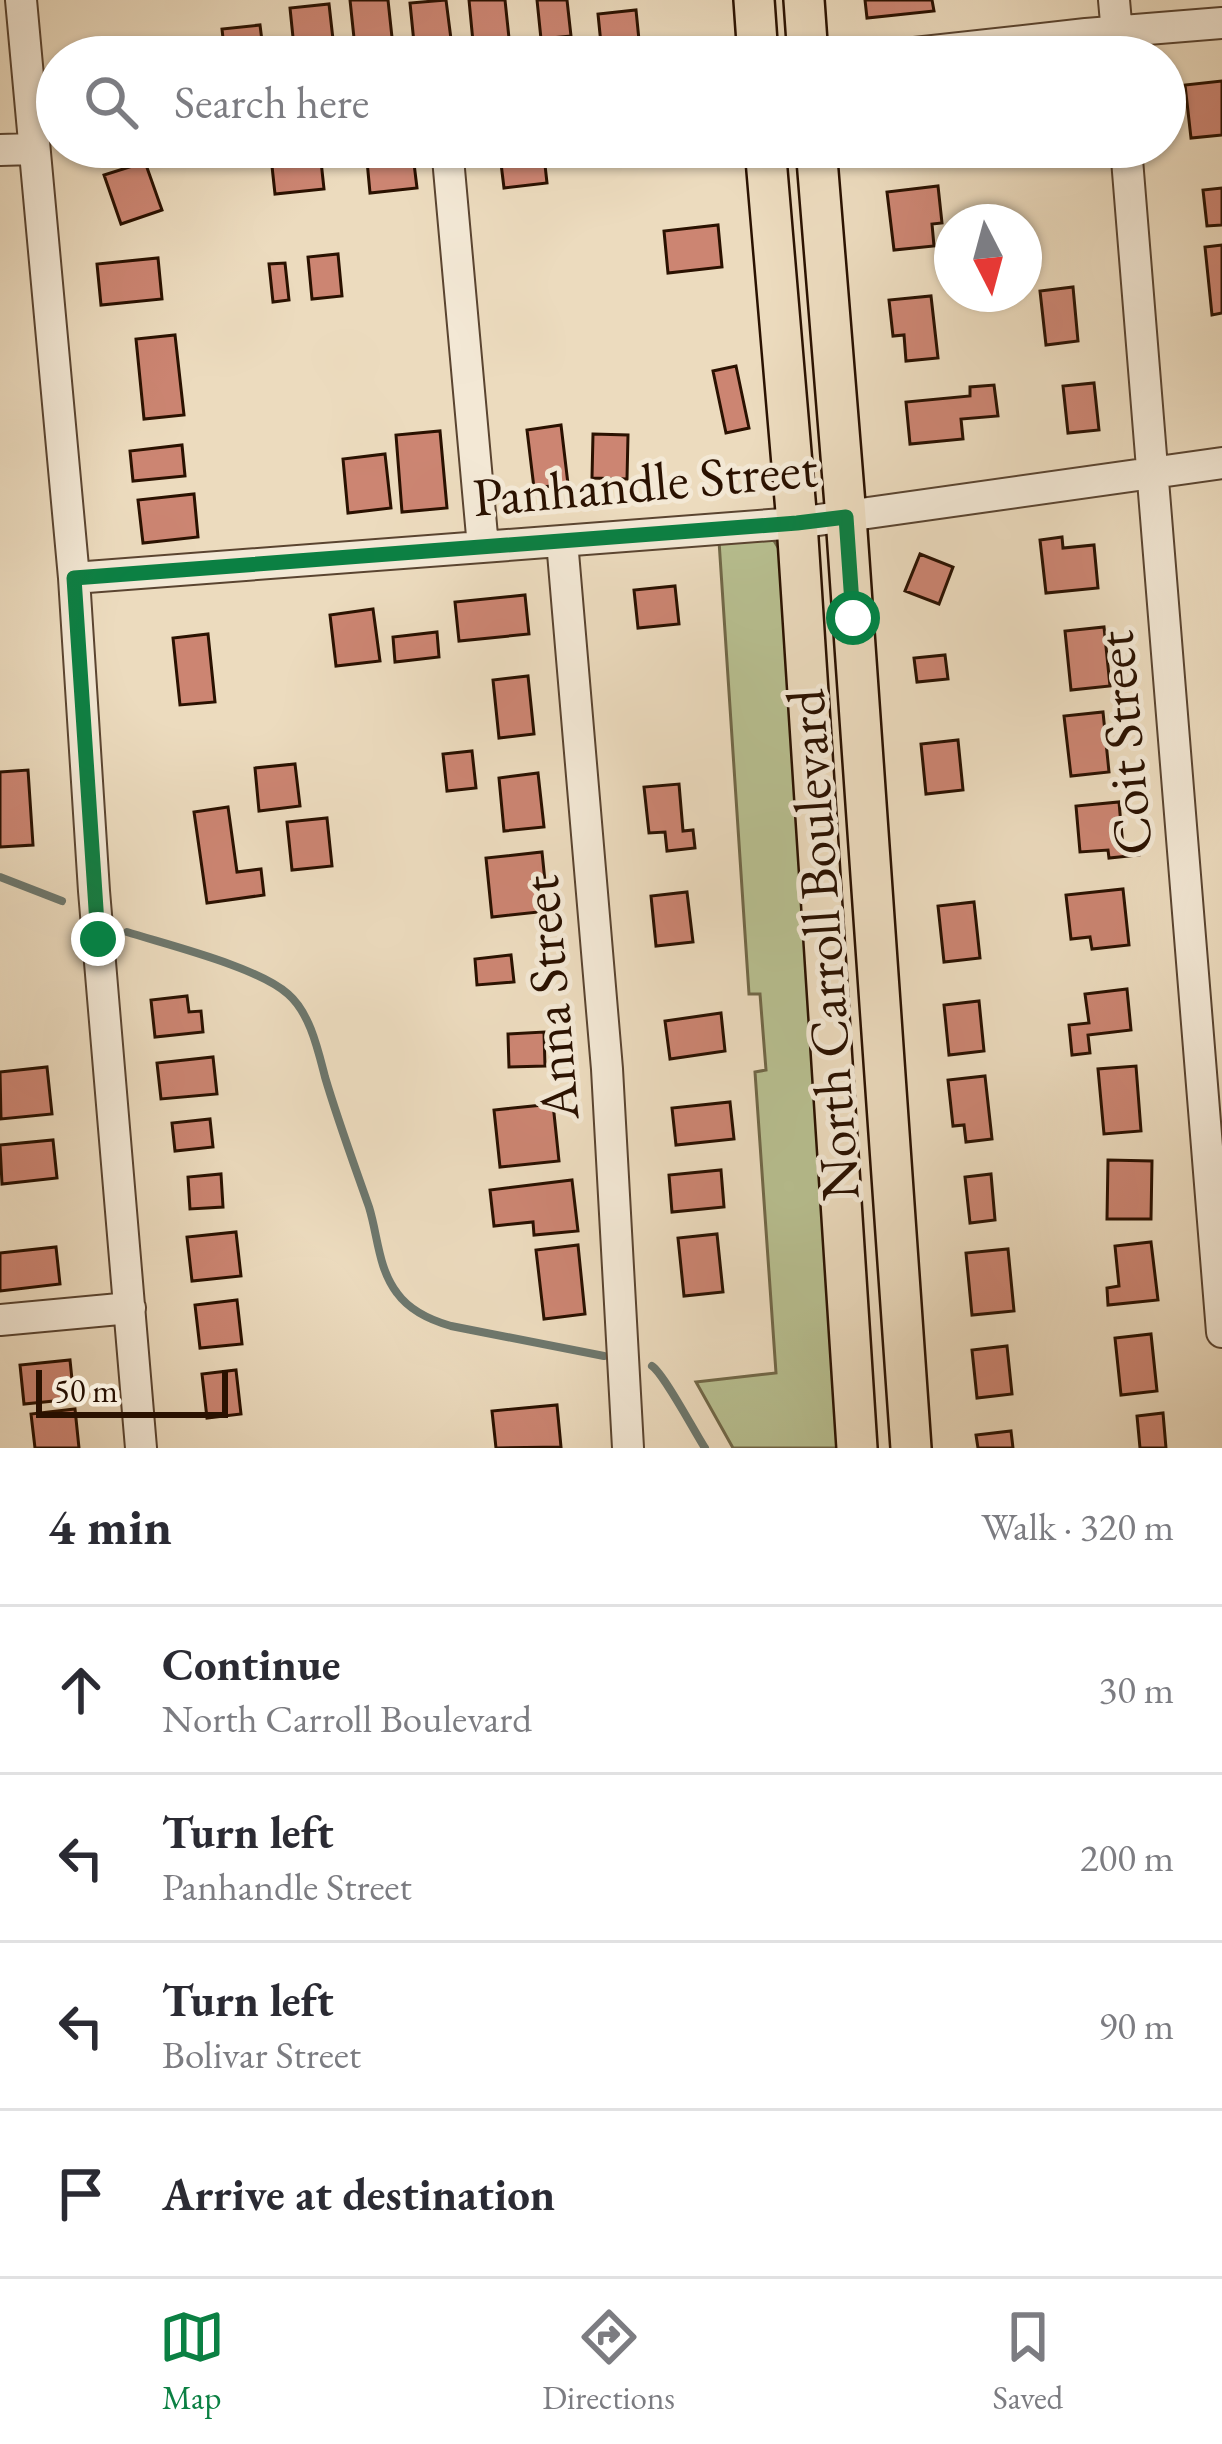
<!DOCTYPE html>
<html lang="en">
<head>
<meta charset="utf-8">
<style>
  body { margin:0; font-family:"EB Garamond",serif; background:#f2f2f3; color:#2b2b33 }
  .compass { position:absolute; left:934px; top:204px; width:108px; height:108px; border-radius:50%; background:#fff; box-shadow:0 3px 9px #0004; rotate:174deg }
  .scale { position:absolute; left:36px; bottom:30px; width:192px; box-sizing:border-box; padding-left:12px; border:6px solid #2a1100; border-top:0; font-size:33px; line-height:42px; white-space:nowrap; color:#2a1100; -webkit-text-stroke:9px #f3e8d5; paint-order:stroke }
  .stop { position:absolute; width:36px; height:36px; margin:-27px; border:9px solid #0b8043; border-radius:50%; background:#fff }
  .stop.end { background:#0b8043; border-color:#fff; box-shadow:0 3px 12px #0008 }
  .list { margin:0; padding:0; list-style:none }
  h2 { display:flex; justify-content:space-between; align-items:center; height:156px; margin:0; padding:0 48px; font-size:51px }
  h2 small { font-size:39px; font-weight:400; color:#7c7c81 }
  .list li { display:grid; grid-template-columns:78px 1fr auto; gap:36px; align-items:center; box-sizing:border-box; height:168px; padding:0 48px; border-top:3px solid #e1e1e2 }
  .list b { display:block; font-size:45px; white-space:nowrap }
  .list p { margin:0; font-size:39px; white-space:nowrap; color:#7c7c81 }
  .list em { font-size:39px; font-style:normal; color:#7c7c81 }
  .icon { flex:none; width:66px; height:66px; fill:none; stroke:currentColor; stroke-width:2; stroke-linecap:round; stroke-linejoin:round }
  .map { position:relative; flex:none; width:1222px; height:1448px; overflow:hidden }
  .search { position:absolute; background:#fff; box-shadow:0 3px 9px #0004; left:36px; right:36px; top:36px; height:132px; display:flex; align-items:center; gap:30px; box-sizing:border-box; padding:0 42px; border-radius:66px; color:#7c7c81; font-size:45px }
  .sheet { height:828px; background:#fff }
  nav { display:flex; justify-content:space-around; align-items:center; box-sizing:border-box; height:168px; border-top:3px solid #e1e1e2; background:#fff; font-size:33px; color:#7c7c81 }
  nav a { display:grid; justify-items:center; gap:6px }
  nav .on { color:#0b8043 }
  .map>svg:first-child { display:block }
</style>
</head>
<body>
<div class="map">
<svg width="1222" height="1448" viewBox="0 0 1222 1448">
  <rect width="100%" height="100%" fill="#ecdbbe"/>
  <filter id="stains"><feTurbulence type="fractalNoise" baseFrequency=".00167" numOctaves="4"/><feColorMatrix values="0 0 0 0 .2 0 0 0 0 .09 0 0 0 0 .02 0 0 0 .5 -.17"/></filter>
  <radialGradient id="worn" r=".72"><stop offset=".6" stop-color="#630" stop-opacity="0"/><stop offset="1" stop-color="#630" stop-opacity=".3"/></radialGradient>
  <!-- green -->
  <path fill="#b8c091" stroke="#716848" stroke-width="3" d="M 773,539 L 779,549 L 843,1448 L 733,1448 L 696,1382 L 776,1373 L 755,1072 L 766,1070 L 760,994 L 749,994 L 719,541 Z"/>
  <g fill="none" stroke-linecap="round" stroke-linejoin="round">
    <!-- stream -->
    <path stroke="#6d776d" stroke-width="8" d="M 0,877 L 62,901
      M 127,932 C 168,945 258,967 288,994 C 310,1013 318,1050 325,1077 C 338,1121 354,1164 369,1207 C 378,1236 378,1268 397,1293 C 410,1311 430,1320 451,1326 L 604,1356
      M 652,1366 C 664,1374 694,1431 705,1448"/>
  </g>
  <!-- building -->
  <path fill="#cc8572" stroke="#2a1100" stroke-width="3" d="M 350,0 L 388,0 L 394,56 L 356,57 Z
    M 446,0 L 451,39 L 414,43 L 410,3 Z
    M 469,0 L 505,0 L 509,38 L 473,42 Z
    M 537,0 L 567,0 L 571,36 L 541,39 Z
    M 865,0 L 932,0 L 934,11 L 867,18 Z
    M 329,4 L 335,57 L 295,57 L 290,8 Z
    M 636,10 L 639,40 L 601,44 L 598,14 Z
    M 260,25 L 264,57 L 225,57 L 222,29 Z
    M 159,46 L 161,57 L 103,57 L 103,52 Z
    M 1222,81 L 1222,135 L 1191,138 L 1185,85 Z
    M 394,147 L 412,147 L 417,188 L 370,193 L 366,150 Z
    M 499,147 L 543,147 L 547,183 L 504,188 Z
    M 320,152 L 324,189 L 275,194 L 271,157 Z
    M 145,162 L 162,210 L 121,224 L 104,175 Z
    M 938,186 L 942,223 L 932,224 L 934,246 L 894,250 L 887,192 Z
    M 1222,188 L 1222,225 L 1207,226 L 1203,190 Z
    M 718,225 L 722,267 L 668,273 L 664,231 Z
    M 1222,245 L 1222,313 L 1212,315 L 1205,247 Z
    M 338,254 L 342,296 L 312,299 L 308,257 Z
    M 158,258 L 162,299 L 101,305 L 97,264 Z
    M 285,263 L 289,300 L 273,302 L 269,264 Z
    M 1073,287 L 1078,341 L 1046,345 L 1040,291 Z
    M 931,296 L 938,358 L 906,361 L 904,335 L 893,336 L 889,300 Z
    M 175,335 L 184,415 L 144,419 L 136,339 Z
    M 736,366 L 749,428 L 726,433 L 713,371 Z
    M 1094,383 L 1099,430 L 1068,433 L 1063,386 Z
    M 994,385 L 998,416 L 961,419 L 963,439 L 910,444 L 906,402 L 970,396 L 970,387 Z
    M 561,425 L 568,484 L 534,488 L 527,430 Z
    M 440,431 L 447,508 L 402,512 L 396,435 Z
    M 593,434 L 628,435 L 627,479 L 592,478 Z
    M 182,445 L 185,476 L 133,481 L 130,451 Z
    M 385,454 L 391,508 L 348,513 L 343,459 Z
    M 194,494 L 198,537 L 143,543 L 138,500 Z
    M 1062,537 L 1063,548 L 1094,545 L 1098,588 L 1046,593 L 1040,540 Z
    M 920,554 L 953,567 L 939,604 L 905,591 Z
    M 675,586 L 679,624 L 638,628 L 634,590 Z
    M 525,595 L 529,634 L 459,641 L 455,602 Z
    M 373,609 L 380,661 L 336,666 L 330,615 Z
    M 1104,627 L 1110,686 L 1071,690 L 1065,631 Z
    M 437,632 L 439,657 L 395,662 L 393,637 Z
    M 208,634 L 215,702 L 180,705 L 173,638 Z
    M 945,655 L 948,679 L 917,682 L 914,658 Z
    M 528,676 L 534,734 L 499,738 L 493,680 Z
    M 1103,712 L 1109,772 L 1071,776 L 1064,716 Z
    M 958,740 L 963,790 L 926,794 L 921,744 Z
    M 472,751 L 476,788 L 447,791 L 443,754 Z
    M 295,764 L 300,806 L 259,811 L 255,768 Z
    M 28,770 L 33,845 L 0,847 L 0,772 Z
    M 538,773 L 544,827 L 504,831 L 499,778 Z
    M 679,784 L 683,831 L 693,830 L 695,848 L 667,851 L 665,832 L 649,833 L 644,787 Z
    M 1119,802 L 1123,847 L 1138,845 L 1139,855 L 1109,858 L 1108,850 L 1080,852 L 1076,806 Z
    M 228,807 L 237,872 L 261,869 L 264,895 L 207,903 L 194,812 Z
    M 327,818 L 332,866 L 292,870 L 287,822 Z
    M 542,852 L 548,911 L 492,917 L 486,858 Z
    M 1123,889 L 1129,945 L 1092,949 L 1090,937 L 1071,939 L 1066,895 Z
    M 687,892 L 693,942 L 656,946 L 651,896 Z
    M 974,902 L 980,958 L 944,962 L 938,906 Z
    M 511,955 L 514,982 L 477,985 L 475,959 Z
    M 1127,989 L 1131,1030 L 1088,1035 L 1090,1053 L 1072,1055 L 1069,1025 L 1089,1023 L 1085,994 Z
    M 187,996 L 189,1012 L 201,1011 L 203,1032 L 155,1037 L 151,1000 Z
    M 979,1001 L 984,1051 L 949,1055 L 944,1005 Z
    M 721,1013 L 725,1051 L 670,1059 L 665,1021 Z
    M 544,1032 L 545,1066 L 509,1067 L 508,1034 Z
    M 213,1057 L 217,1094 L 161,1099 L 157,1063 Z
    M 1136,1066 L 1141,1131 L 1104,1134 L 1098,1069 Z
    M 47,1067 L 52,1114 L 1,1119 L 0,1072 Z
    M 985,1076 L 992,1139 L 966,1142 L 964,1125 L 953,1126 L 948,1080 Z
    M 730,1102 L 734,1139 L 676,1145 L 672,1108 Z
    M 553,1104 L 559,1161 L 500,1167 L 494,1110 Z
    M 210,1119 L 213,1147 L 175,1151 L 172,1123 Z
    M 53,1140 L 57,1178 L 2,1184 L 0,1145 Z
    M 1108,1160 L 1152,1161 L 1151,1219 L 1107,1219 Z
    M 721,1170 L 724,1207 L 672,1212 L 669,1175 Z
    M 221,1174 L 223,1207 L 190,1209 L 188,1177 Z
    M 991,1174 L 995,1220 L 970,1223 L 965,1177 Z
    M 572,1180 L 578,1231 L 534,1235 L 533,1222 L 494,1226 L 490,1190 Z
    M 236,1232 L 241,1276 L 192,1281 L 187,1237 Z
    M 717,1234 L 723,1292 L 684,1296 L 678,1238 Z
    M 1151,1242 L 1158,1300 L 1108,1305 L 1107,1288 L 1119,1286 L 1115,1246 Z
    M 578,1245 L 585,1314 L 544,1319 L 536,1250 Z
    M 56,1247 L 60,1284 L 0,1291 L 0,1253 Z
    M 1008,1249 L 1014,1311 L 972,1315 L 966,1253 Z
    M 237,1300 L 242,1344 L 200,1348 L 195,1305 Z
    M 1151,1334 L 1157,1391 L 1121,1395 L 1115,1338 Z
    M 1007,1346 L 1012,1394 L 977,1398 L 972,1350 Z
    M 70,1360 L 74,1399 L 24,1404 L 20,1365 Z
    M 236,1370 L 241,1414 L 207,1418 L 202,1374 Z
    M 557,1405 L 561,1447 L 496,1448 L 492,1411 Z
    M 75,1409 L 79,1448 L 35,1448 L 31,1414 Z
    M 1163,1413 L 1166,1448 L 1140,1448 L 1137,1416 Z
    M 1011,1431 L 1013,1448 L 978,1448 L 976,1435 Z"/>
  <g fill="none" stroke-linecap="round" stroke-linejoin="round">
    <defs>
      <path id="minor" d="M 21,0 L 74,578 L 94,891 L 141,1448
        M 1114,0 L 1119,57
        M 878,57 L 1086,34 L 1222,23
        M 447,147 L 483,547
        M 1126,147 L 1222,1332
        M 0,150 L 34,149
        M 562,541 L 607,1069 L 628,1448
        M 74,578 L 797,523 L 1222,463
        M 0,1320 L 130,1308"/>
      <path id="major" d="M 754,0 L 758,57
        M 804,0 L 808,57
        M 765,147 L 797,523 L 857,1448
        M 816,147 L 846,517 L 911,1448"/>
    </defs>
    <!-- minor casing -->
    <use href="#minor" stroke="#5a4430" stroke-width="34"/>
    <!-- major casing -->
    <use href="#major" stroke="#2a1100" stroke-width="44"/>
    <!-- minor -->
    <use href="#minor" stroke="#f3e8d5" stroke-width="30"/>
    <!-- major -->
    <use href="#major" stroke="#ecdbbe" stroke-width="39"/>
  </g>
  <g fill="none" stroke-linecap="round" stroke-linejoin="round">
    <!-- route -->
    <path stroke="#0b8043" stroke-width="15" d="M 98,939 L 74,578 L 797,523 L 846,517 L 853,618"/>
  </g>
  <g text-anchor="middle" stroke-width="10" stroke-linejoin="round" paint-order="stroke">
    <!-- street labels -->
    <g font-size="54" fill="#2a1100" stroke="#f3e8d5">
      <text transform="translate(645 482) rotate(-5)" y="19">Panhandle Street</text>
      <text transform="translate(1123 743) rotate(-95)" y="19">Coit Street</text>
      <text transform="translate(822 945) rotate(-94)" y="19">North Carroll Boulevard</text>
      <text transform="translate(549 998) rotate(-95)" y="19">Anna Street</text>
    </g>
  </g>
  <rect width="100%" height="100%" filter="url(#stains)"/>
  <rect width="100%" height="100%" fill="url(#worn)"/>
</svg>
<svg class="compass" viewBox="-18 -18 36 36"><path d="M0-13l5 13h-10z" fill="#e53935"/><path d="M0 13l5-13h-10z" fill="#7c7c81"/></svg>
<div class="scale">50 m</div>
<div class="stop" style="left:853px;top:618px"></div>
<div class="stop end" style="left:98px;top:939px"></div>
<div class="search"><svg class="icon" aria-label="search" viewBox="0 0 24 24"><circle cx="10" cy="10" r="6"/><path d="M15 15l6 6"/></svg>Search here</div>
</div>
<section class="sheet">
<h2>4 min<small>Walk · 320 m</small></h2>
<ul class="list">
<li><svg class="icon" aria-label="ahead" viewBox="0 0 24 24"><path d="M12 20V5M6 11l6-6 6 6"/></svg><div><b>Continue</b><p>North Carroll Boulevard</p></div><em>30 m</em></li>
<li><svg class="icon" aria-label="left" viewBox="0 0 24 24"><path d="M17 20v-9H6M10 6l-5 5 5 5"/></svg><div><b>Turn left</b><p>Panhandle Street</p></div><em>200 m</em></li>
<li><svg class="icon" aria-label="left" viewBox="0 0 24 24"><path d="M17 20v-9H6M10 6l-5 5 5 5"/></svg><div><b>Turn left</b><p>Bolivar Street</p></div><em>90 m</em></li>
<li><svg class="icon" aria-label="arrive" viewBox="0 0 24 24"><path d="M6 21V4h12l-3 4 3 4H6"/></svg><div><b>Arrive at destination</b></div></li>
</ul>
</section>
<nav>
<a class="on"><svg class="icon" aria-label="map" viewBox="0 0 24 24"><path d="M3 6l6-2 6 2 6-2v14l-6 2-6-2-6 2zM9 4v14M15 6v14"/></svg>Map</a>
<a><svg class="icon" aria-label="directions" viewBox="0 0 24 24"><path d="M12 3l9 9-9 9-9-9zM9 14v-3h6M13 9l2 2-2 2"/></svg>Directions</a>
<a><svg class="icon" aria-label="saved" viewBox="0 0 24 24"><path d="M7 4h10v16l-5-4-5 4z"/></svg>Saved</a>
</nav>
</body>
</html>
